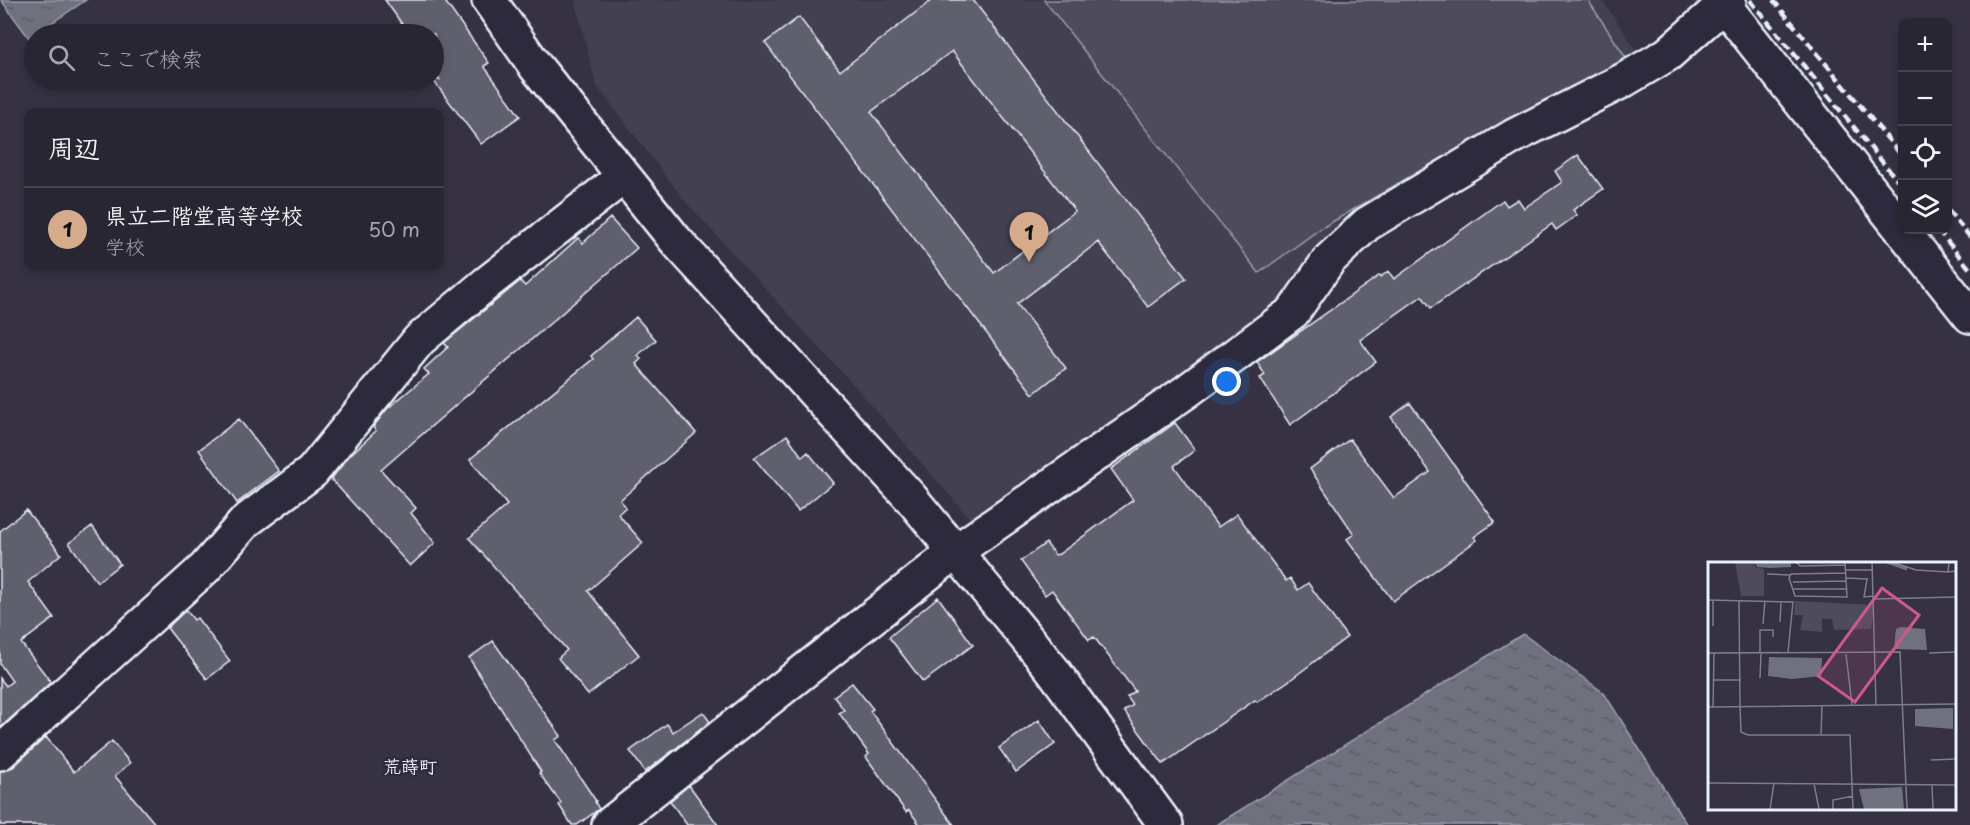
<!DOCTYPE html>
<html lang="ja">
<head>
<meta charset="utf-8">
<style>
  body { margin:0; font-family:"Playpen Sans","Klee One",sans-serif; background:#34323f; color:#f1f3f6 }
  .controls { position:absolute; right:18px; top:18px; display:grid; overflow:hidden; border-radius:12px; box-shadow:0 3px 9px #0003 }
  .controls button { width:54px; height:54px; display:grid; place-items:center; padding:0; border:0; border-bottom:2px solid #44434e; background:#282633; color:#f1f3f6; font:30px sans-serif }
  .you { position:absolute; left:1227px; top:382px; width:21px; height:21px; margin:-15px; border:4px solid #fff; border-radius:50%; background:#1a73e8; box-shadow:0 0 0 9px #1a73e833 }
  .badge { display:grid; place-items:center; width:39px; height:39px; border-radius:50%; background:#d6ab8b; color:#111; font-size:20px; font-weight:700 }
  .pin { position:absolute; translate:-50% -50px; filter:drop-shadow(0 2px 3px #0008) }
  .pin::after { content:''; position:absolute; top:32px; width:21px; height:18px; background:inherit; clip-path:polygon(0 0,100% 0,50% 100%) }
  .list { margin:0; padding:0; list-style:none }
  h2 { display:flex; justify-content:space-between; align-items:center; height:78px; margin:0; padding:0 24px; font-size:26px }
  h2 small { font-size:20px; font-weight:400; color:#a5a5ac }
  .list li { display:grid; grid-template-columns:39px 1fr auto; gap:18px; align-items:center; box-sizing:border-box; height:84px; padding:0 24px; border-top:2px solid #44434e }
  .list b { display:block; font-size:22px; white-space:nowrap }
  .list p { margin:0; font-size:20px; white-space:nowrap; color:#a5a5ac }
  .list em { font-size:20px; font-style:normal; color:#a5a5ac }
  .icon { flex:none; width:33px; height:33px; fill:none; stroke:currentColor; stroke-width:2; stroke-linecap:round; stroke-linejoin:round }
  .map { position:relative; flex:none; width:1970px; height:825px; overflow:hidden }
  .search { position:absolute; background:#282633; box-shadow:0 3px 9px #0003; left:24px; top:24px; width:420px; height:66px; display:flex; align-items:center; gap:15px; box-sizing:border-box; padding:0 21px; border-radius:33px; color:#a5a5ac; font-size:22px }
  .panel { position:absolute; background:#282633; box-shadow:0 3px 9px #0003; left:24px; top:108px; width:420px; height:162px; border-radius:12px }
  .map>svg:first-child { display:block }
</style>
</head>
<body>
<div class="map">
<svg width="1970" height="825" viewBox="0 0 1970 825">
  <defs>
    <pattern id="water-ripples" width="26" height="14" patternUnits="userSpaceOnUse" patternTransform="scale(1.5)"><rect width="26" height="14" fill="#70717f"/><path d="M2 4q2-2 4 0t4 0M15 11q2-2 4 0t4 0" fill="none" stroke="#5b5c64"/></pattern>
  </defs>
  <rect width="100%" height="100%" fill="#363244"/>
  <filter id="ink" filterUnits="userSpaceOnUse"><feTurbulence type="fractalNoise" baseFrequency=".0167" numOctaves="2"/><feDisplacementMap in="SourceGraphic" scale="12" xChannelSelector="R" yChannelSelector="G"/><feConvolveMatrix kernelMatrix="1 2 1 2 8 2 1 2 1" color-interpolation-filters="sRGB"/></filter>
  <g filter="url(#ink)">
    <!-- built -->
    <path fill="#433f51" d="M 575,0 L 1602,0 L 1643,60 L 1481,145 L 1263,327 L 977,527 L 859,391 L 685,201 L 596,85 Z"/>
    <!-- park -->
    <path fill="#4d4b5c" stroke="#9a9eaa" stroke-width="1.5" d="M 1044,0 L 1588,0 L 1630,64 L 1519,113 L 1320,229 L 1259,273 Z"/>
    <!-- water -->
    <path fill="url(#water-ripples)" stroke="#a0a4af" stroke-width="1.5" d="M 1,0 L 86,0 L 29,38 Z
      M 1523,634 L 1604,693 L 1687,825 L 1216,825 Z"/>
    <!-- building -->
    <path fill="#605e6e" stroke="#e8f1f8" stroke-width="1.5" fill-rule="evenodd" d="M 385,0 L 444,0 L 489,63 L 484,66 L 520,116 L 481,144 L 433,80 L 440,80 L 434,70 L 434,34 L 409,34 Z
      M 932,0 L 973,0 L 1186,278 L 1148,307 L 1098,242 L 1017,304 L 1066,368 L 1033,394 L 765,43 L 799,17 L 840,71 ZM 952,51 L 1075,211 L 994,273 L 871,112 Z
      M 1578,155 L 1603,189 L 1573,210 L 1577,215 L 1556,230 L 1552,224 L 1431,308 L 1422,296 L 1360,340 L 1376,362 L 1290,425 L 1260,378 L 1265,375 L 1257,362 L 1380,275 L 1381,277 L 1388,271 L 1394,279 L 1503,200 L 1507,206 L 1518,199 L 1524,208 L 1562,182 L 1555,171 Z
      M 610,218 L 637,248 L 381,470 L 416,508 L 411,513 L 435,543 L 410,566 L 331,479 L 350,455 L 376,431 L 373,427 L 387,409 L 429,374 L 424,369 L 448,347 L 444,343 L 520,281 L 525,286 L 578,238 L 583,243 Z
      M 636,317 L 656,340 L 638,355 L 641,359 L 636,364 L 696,433 L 620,500 L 626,507 L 618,514 L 643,543 L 588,591 L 639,655 L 588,695 L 558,658 L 567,650 L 469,538 L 507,505 L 470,459 L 593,359 L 591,356 Z
      M 1410,403 L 1495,522 L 1474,537 L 1477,540 L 1393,601 L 1347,539 L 1354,534 L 1310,469 L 1350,439 L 1394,498 L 1430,472 L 1391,417 Z
      M 239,419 L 279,471 L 237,503 L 199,450 Z
      M 1175,423 L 1195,450 L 1174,466 L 1218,527 L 1237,514 L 1286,581 L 1290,578 L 1298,590 L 1308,583 L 1347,637 L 1290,680 L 1257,702 L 1255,700 L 1163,764 L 1124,711 L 1133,705 L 1127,697 L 1135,691 L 1094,637 L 1089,640 L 1052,590 L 1045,595 L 1021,561 L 1046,543 L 1055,555 L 1059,554 L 1133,500 L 1111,469 Z
      M 787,435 L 802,457 L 808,452 L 833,483 L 798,511 L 754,458 Z
      M 26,510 L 61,554 L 28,582 L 54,618 L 21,643 L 51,682 L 0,728 L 0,678 L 6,686 L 12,681 L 0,664 L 0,531 Z
      M 92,526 L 120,564 L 97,582 L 69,543 Z
      M 938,597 L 973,645 L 923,682 L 889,637 Z
      M 186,610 L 194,620 L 197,618 L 230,661 L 207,679 L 167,628 Z
      M 493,641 L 561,736 L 555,740 L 596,801 L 595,802 L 599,809 L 577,825 L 572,825 L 559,805 L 561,803 L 539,773 L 541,772 L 469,658 Z
      M 852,683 L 873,709 L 870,711 L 954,825 L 920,825 L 909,810 L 906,812 L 866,757 L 869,754 L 839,713 L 844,710 L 834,696 Z
      M 703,712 L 710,722 L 645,772 L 630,751 L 667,724 L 673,732 Z
      M 1039,720 L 1055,744 L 1016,772 L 999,748 Z
      M 46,737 L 74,772 L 112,741 L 130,763 L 115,776 L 156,825 L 0,825 L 0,771 L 13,767 Z
      M 689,785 L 718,825 L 687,825 L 670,801 Z"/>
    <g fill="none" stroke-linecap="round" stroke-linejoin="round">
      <defs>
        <path id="minor" d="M 1724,5 L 1970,316
          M 0,753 L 205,568 L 246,521 L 312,472 L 419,340 L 487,283 L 623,177
          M 609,825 L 955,552 L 1187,391 L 1293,312 L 1329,260 L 1367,224 L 1514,136 L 1624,80 L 1668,54 L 1729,0"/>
        <path id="tertiary" d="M 489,0 L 536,67 L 677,242 L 911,498 L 1052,669 L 1166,825"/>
      </defs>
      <!-- minor casing -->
      <use href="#minor" stroke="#e8f1f8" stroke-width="38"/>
      <!-- tertiary casing -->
      <use href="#tertiary" stroke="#e8f1f8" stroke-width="38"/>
      <!-- minor -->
      <use href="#minor" stroke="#2f2a3d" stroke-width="33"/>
      <!-- tertiary -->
      <use href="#tertiary" stroke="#2f2a3d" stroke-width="33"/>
      <!-- rail -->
      <path stroke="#e8f1f8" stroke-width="4.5" stroke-dasharray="9 4.5" stroke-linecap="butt" d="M 1750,0 L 1902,186
        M 1773,0 L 1902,156
        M 1948,210 L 1970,237
        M 1938,230 L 1970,269"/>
    </g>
  </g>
  <g text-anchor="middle" stroke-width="4.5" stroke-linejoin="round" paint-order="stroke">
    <!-- neighbourhood labels -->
    <g font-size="18" font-weight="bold" fill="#e8f1f8" stroke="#2f2a3d">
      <text x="410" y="773">荒蒔町</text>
    </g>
  </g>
  <!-- overview -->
  <g transform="translate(1708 562)">
    <rect width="248" height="248" fill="#363244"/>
    <path d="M 27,0 L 47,0 L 47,5 L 56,7 L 56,34 L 33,34 ZM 87,39 L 166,43 L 163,67 L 126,68 L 124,57 L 114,57 L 114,70 L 92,68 L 95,53 L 86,53 Z" fill="#4d4b5c"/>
    <path d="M 47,0 L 83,0 L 83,5 L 62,6 L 49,5 ZM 193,65 L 217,67 L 219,88 L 186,87 L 188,67 ZM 61,95 L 114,96 L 113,114 L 84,117 L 60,114 ZM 245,146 L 245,167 L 207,164 L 207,147 ZM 194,225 L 196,247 L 156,247 L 151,227 Z" fill="#70717f"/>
    <path fill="none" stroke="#70717f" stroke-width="3" d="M 179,0 L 199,7"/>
    <path fill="none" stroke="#7d7e8c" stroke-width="1.5" d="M 88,0 L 92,4 L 137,3M 137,0 L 139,35 L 87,34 L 81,16 L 83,12 L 137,11M 164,0 L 168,144M 184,0 L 208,8 L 240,10M 241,0 L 240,10 L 248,9M 137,8 L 165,8M 59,12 L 82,13M 138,16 L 160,17M 159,17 L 156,35 L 165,34M 85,20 L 138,19M 85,27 L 138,27M 166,37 L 248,35M 0,38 L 85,40 L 80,90M 31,39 L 32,144M 72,60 L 73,40M 55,62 L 57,39M 5,64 L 5,38M 0,91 L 192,90 L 199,247M 52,91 L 52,68 L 65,68 L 65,75M 221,91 L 248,90M 138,92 L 144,143M 52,116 L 53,91M 6,118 L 33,118M 32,144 L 33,170 L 40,173 L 142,173 L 145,247M 0,145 L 248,142M 5,145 L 6,91M 113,172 L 114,144M 223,198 L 248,197M 0,221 L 248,223M 106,222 L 111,247M 224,223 L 225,247M 62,247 L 66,221M 125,247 L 125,238 L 145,234"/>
    <path fill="#cd598a" fill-opacity="0.15" stroke="#cd598a" stroke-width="3" d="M 174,26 L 211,53 L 147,140 L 110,114 Z"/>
    <rect width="248" height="248" fill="none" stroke="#e8f1f8" stroke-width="3"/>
  </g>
</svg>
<div class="controls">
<button>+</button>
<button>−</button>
<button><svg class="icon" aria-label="locate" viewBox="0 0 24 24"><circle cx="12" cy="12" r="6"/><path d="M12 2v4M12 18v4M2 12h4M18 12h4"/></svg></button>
<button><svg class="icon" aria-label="layers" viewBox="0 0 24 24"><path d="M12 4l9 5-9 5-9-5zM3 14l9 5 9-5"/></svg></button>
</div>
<div class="you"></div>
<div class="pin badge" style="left:1029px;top:262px">1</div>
<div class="search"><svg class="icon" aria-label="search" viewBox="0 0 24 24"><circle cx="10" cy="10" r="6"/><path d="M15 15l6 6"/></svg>ここで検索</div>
<section class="panel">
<h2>周辺<small></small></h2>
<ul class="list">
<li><span class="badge">1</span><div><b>県立二階堂高等学校</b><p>学校</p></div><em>50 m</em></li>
</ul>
</section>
</div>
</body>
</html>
